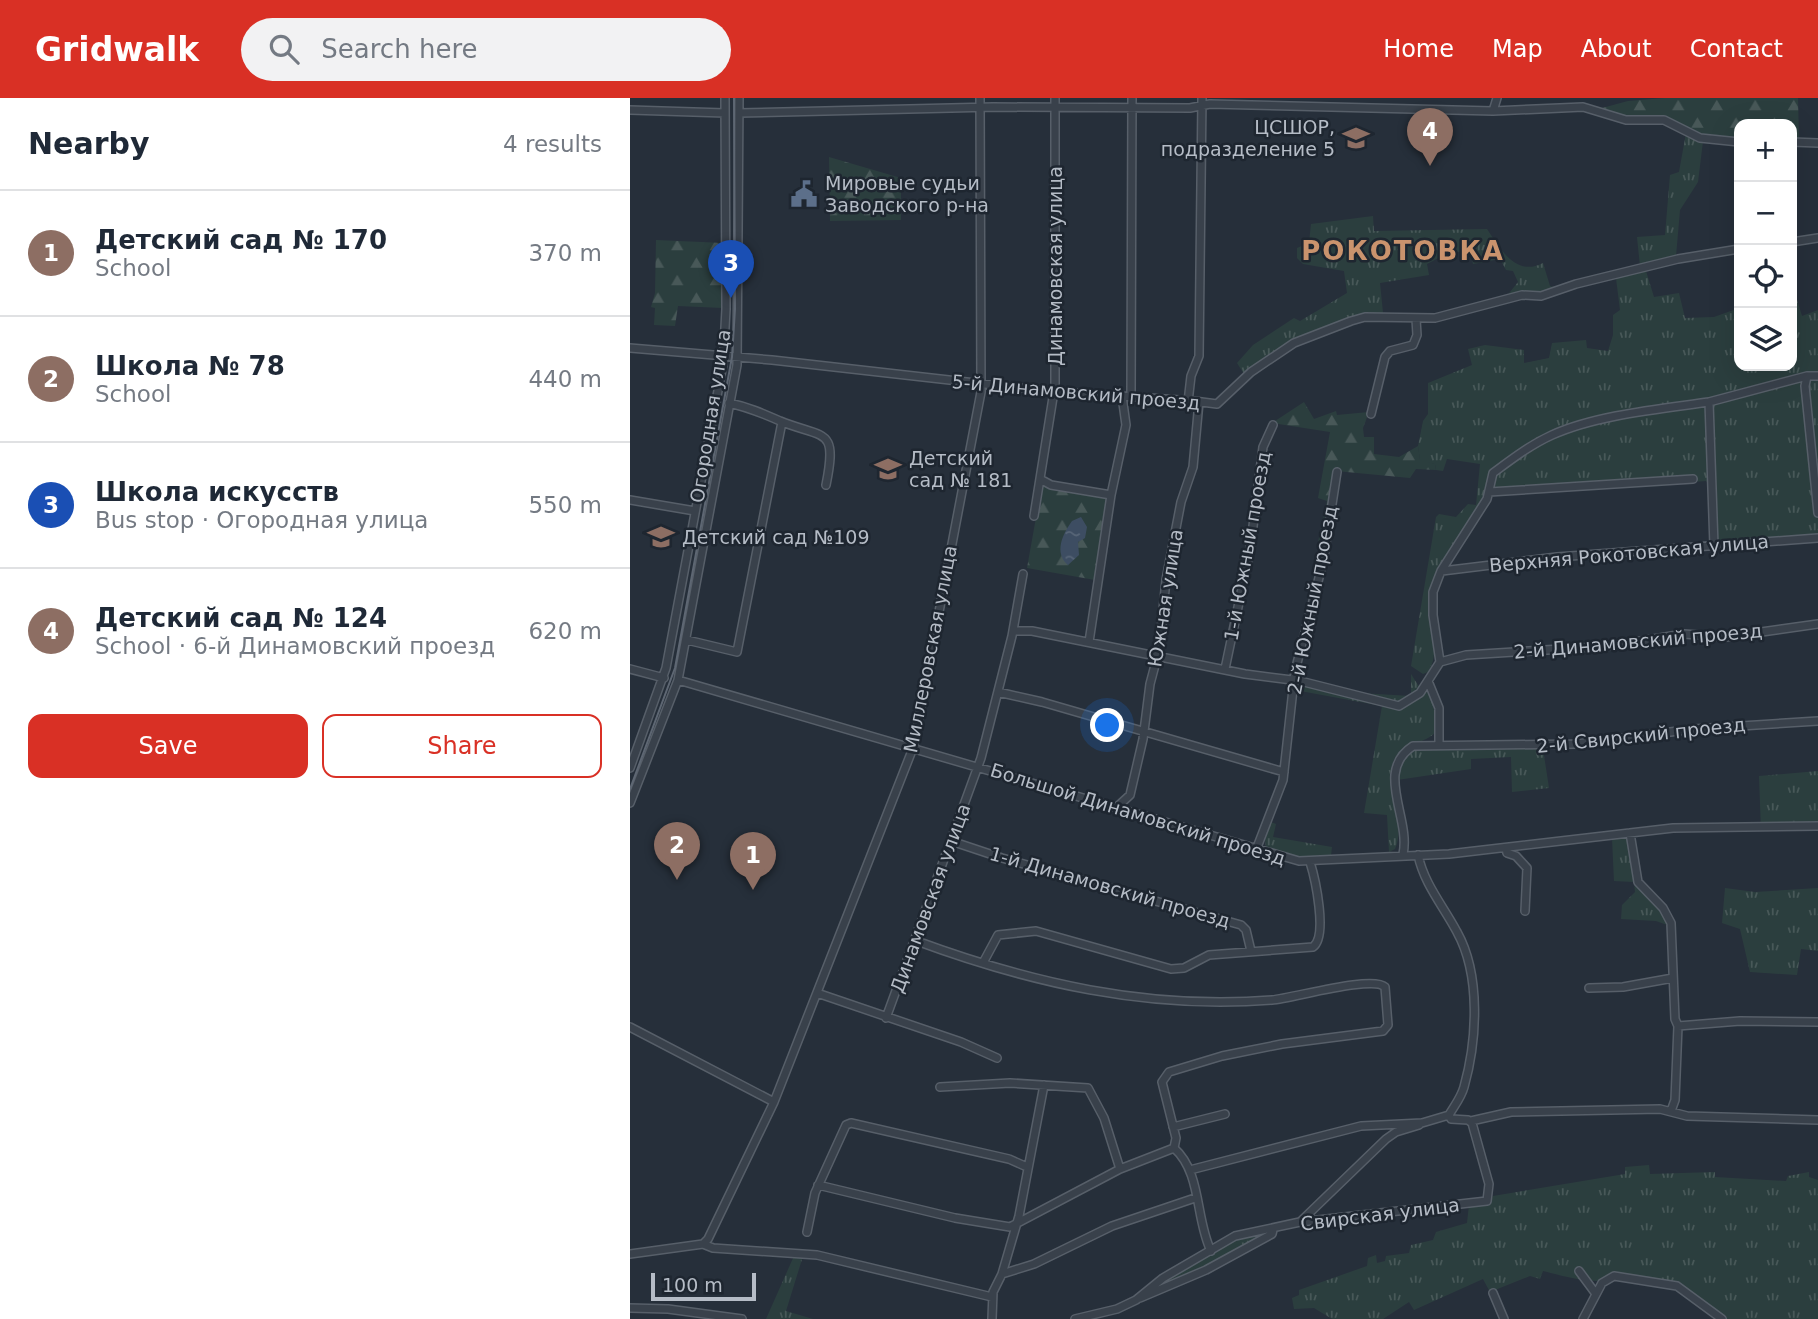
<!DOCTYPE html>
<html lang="en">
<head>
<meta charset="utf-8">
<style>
  body { margin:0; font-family:"DejaVu Sans",sans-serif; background:#f2f2f3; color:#1f2937 }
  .controls { position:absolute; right:21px; top:21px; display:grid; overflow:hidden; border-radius:14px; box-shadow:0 7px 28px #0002 }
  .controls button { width:63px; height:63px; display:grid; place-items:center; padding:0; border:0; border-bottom:2px solid #e0e1e3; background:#fff; color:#1f2937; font:35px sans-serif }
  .scale { position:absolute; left:21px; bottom:18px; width:105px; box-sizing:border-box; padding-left:7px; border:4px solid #b5bcc6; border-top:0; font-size:19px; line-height:24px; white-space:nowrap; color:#b5bcc6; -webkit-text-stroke:5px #1e2630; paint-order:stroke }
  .you { position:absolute; left:478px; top:628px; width:24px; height:24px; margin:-18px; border:5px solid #fff; border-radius:50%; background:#1a73e8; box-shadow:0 0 0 10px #1a73e833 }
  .badge { display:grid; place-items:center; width:46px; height:46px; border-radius:50%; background:#d93025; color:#fff; font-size:23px; font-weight:700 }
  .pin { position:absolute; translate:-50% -58px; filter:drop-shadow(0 2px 4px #0008) }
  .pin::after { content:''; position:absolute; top:37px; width:24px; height:21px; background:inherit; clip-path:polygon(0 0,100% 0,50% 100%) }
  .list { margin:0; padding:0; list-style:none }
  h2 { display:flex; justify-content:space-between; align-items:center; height:91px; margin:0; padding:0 28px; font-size:30px }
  h2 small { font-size:23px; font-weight:400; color:#747a83 }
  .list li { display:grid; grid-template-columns:46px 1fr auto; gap:21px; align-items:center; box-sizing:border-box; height:126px; padding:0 28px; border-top:2px solid #e0e1e3 }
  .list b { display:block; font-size:26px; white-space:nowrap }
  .list p { margin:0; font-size:23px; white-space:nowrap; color:#747a83 }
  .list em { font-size:23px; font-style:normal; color:#747a83 }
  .actions { display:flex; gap:14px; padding:21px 28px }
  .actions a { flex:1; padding:16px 0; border:2px solid #d93025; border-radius:14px; text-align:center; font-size:24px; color:#d93025 }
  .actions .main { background:#d93025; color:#fff }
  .icon { flex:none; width:38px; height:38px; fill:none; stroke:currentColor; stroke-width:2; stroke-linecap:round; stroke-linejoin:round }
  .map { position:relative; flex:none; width:1188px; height:1221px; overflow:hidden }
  header { display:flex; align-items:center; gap:42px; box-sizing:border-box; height:98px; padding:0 35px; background:#d93025; color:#fff }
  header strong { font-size:33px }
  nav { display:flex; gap:38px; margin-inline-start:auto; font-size:24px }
  .search { width:490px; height:63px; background:#f2f2f3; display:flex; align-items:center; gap:18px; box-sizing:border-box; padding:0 24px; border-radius:38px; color:#747a83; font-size:26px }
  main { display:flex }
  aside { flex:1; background:#fff }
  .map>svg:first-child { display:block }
</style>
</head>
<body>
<header>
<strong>Gridwalk</strong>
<div class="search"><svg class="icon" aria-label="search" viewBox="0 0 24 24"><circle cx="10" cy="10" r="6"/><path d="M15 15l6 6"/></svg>Search here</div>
<nav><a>Home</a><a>Map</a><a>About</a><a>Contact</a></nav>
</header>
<main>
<aside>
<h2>Nearby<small>4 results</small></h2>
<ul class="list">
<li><span class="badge" style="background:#8d6e63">1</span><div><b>Детский сад № 170</b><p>School</p></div><em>370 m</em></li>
<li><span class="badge" style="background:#8d6e63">2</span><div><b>Школа № 78</b><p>School</p></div><em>440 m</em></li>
<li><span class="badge" style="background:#1a4fb4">3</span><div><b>Школа искусств</b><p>Bus stop · Огородная улица</p></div><em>550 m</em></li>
<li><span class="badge" style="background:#8d6e63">4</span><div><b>Детский сад № 124</b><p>School · 6-й Динамовский проезд</p></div><em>620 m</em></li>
</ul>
<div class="actions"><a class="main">Save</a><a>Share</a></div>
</aside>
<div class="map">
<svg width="1188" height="1221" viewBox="0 0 1188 1221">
  <defs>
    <pattern id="grass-tufts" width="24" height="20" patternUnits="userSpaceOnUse" patternTransform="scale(1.75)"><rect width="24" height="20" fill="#2b3e3e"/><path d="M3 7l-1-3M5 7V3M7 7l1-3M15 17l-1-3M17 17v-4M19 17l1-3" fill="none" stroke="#485858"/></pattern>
    <pattern id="forest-firs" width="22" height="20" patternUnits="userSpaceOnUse" patternTransform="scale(1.75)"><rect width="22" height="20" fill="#2b3e3e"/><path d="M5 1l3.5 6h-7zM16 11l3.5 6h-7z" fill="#485858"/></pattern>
    <pattern id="water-ripples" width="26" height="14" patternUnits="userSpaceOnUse" patternTransform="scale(1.75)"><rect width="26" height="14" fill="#3d4d62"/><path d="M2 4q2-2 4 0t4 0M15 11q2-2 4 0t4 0" fill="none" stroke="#576577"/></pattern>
  </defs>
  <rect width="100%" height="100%" fill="#262f3a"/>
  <!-- grass -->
  <path fill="url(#grass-tufts)" d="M 1056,35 L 1073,43 L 1068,84 L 1050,112 L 1046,158 L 1010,168 L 1007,139 L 1035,137 L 1040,77 L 1049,74 Z
    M 743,118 L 744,133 L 857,131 C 871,152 886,179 913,165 L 920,188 L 924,189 L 918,193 L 876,199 L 888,184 L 883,173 L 876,172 L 870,161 L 843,166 L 840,152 L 816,156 L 797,166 L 799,177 L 750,185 L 753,215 C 703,219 654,246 614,276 L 607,265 L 623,247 L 664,220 L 670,223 L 717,195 L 714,173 L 673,166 L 667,160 L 667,150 L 679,145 L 681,126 Z
    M 1016,173 L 1024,199 L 1049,195 L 1055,220 L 1084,219 L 1109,210 L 1109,268 L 1162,268 L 1162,193 L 1164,192 L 1172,218 L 1188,212 L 1188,443 L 1084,449 L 1080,387 L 1076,383 L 863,398 C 841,420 799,473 799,505 C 798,528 812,553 798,574 L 793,576 L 781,568 L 806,419 L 809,416 L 826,419 L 838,406 L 846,407 L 850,366 L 817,361 L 813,373 L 806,372 L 805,366 L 790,363 L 788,348 L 793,323 L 798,316 L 798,285 L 842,267 L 838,251 L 855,247 L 894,252 L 894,265 L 919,260 L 922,245 L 956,242 L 957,250 L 978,253 L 983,237 L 983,217 L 990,212 L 986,180 Z
    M 781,576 L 788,587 L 801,598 L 808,631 C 798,647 775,642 765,660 C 750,688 778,722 765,751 L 759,754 L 757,717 L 734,715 L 752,608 L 665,592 L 666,587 L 670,586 L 729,595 L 781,598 Z
    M 786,650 L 913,651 L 919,690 L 882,694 L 881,659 L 841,661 L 841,671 L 767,682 C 769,668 774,658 786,650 Z
    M 1188,673 L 1188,730 L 1131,732 L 1129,678 Z
    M 641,724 L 646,726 L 643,739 L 702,749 L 701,757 L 669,761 L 636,750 L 635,742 Z
    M 993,739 L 1000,742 L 1007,785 L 1031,811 L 1040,828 L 1026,823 L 991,821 L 992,807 L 1005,794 L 1004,784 L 984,783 L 982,740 Z
    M 1095,790 L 1125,794 L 1188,790 L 1188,853 L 1171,851 L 1167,877 L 1120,874 L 1110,831 L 1092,825 Z
    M 1019,1067 L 1020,1076 L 1085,1074 L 1085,1079 L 1156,1083 L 1158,1078 L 1179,1074 L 1179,1079 L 1188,1082 L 1188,1221 L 1087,1221 L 1050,1193 L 984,1179 C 969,1189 930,1177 913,1173 L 910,1181 L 900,1178 L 860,1194 L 853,1181 L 784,1212 L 779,1204 L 753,1221 L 702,1221 L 684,1210 L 664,1211 L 662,1200 L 669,1197 L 669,1192 L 737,1168 L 738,1160 L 746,1157 L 747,1165 L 755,1163 L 756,1158 L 779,1155 L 781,1147 L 803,1142 L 806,1134 L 837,1125 L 839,1107 L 860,1106 L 863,1098 L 995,1076 L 995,1069 Z
    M 638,1135 L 608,1149 L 587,1165 L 512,1197 C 551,1172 592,1140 638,1135 Z
    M 164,1158 L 173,1158 L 156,1213 L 183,1221 L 136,1221 Z"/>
  <!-- forest -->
  <path fill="url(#forest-firs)" d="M 1035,0 L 1168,0 L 1169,42 L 1162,42 L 1162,26 L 1109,26 L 1109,41 L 1078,39 L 1035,19 L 978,17 L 972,10 L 998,3 Z
    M 199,59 L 271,80 L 271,122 L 200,123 Z
    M 26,142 L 94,145 L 93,210 L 48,208 L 45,228 L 24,227 L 25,210 L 21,209 L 25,195 Z
    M 674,304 L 684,321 L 706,313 L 707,317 L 739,314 L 733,330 L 734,339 L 744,339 L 744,356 L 769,359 L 788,348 L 790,362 L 805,366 L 806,372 L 786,371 L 780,380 L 706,373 L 692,445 L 688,444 L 697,403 L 688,400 L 700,334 L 642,325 Z
    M 412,386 L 477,400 L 465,482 L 397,470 Z"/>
  <!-- water -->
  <path fill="url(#water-ripples)" d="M 451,419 L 457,429 L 455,440 L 448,444 L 449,457 L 438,467 C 424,455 432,437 442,423 Z"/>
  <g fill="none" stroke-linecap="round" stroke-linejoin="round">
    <defs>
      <path id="minor" d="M 0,12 L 95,15
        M 863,13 L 867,0
        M 109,15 L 363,9 L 560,10 L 580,6 L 863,13 L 953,9 L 996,22 L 1034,22 L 1070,40 L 1109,44
        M 1162,44 L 1188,45
        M 1162,144 L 1188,140
        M 0,250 L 142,262 L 417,293 L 564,303 L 587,306 L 621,274 L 664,245 L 721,223 L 735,219 L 805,220 L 892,197 L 911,198 L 946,186 L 1048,161 L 1109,151
        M 1177,278 L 1175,288 L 1188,415
        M 501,299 L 502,0
        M 558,304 L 561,278 L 569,258 L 572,0
        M 1079,304 L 1177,278 L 1188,278
        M 99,305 C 118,309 132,315 150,323 C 194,341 208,328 196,387
        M 741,316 L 755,259 L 760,253 L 783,247 L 787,237 L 786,221
        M 410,381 L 421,387 L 481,397
        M 859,394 L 1063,381
        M 0,402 L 65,413
        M 404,418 L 425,287 L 425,0
        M 812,473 L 927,459 L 1188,440
        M 383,533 L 402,533 L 615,576 L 670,583 L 769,608 L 790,595 L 810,564 L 836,557 L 980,548 L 1054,536 L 1096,539 L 1188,526
        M 57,542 L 107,554 L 152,324
        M 459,544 L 481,397 L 496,327 L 492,298
        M 810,564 L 803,517 L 803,494 L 811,473 L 857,401 L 863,375 C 882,361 900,347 922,337 C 966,317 1030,311 1079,304 L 1084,448
        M 0,571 L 34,580
        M 595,571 L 620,452 L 633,349 L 643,327
        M 48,582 L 669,763 L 819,756 L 1043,730 L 1188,728
        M 798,583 L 809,610 L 809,645
        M 368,594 L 412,604 L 654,674
        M 0,670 L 36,570 L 93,266 L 96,211 L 95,0
        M 0,705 L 48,582 L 107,267 L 109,0
        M 487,709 L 500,697 L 513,641 L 520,586 L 529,552 L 536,482 L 551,404 L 563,369 L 569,304
        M 1000,735 L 1008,784 L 1033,810 L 1041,825 L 1045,921 L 1048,928 L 1045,1002 L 1041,1013
        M 321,743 L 372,760 L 611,827 L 616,832 L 621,853
        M 876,750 L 877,755 L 886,758 L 897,770 L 895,813
        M 626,752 L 653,682 L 665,573 L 693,464 L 707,374
        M 773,756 C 781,720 744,673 783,648 L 946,646 L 1064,631 L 1188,623
        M 284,842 C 400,885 518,912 642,902 C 664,900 743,877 755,889 L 758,927 L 753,933 L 652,946 L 592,958 L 539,974 L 532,984 L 546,1040 L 544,1050
        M 354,863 L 368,837 L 406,833 L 541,871 L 554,870 L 579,857 L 683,849 C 698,838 685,780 680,764
        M 959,890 L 993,889 L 1043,880
        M 187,895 L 331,944 L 367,960
        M 256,920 L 351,660 L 382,538 L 393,476
        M 1048,928 L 1110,923 L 1188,924
        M 0,929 L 144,1004
        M 310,989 L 380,985 L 458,990 L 474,1020 L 490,1071
        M 841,1023 L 881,1014 L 1030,1011 L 1057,1018 L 1188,1022
        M 543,1029 L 595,1016
        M 544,1050 C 572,1075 565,1120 581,1153
        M 560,1072 L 731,1028 L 792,1025 L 819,1017
        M 188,1087 L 325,1120 L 380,1129 L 490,1071 L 544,1050
        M 670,1124 L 756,1041 L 766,1034 L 789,1027
        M 177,1134 L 185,1095 L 216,1027 L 221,1025 L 379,1061 L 397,1069
        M 73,1146 L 78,1141 L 144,1004 L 283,650 L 351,294 L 350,0
        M 0,1156 L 73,1146 L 83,1150 L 187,1157 L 362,1199
        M 949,1173 L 966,1196
        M 372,1176 L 404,1166 L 482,1128 L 565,1100
        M 863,1195 L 874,1221
        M 510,1200 L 576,1172 L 642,1136 L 643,1132
        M 0,1210 L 38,1211 L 112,1221
        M 362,1221 L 363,1194 L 372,1176 L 389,1118 L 414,987
        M 445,1221 L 487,1211 L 506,1202 L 533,1180 L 605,1138 L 670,1124 L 857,1103 L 859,1086 L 842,1025 L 838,1022 L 821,1021 L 819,1017 C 824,1008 831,1000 834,989 C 847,943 851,877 827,834 C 814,809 794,786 788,757
        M 953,1221 L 972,1185 L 984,1178 L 1047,1188 L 1092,1221"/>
    </defs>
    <!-- minor casing -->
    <use href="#minor" stroke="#575f69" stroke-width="10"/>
    <!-- minor -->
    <use href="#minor" stroke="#39414b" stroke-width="7"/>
    <!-- tram -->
    <path stroke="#5e6773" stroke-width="2" d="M 0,691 L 45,570 L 102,259 L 105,211 L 104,0"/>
  </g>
  <!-- icons -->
  <defs>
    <symbol id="school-bare" viewBox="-9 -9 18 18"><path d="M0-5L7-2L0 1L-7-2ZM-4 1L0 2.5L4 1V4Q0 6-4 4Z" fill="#8d6e63" stroke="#1e2630" stroke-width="2.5" paint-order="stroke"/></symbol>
    <symbol id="civic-bare" viewBox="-9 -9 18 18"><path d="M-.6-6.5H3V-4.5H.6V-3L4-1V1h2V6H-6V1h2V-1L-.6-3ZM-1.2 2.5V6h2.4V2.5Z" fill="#5c6f8a" stroke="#1e2630" stroke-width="2.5" paint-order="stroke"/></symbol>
  </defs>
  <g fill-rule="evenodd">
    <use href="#school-bare" x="707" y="21" width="38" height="38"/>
    <use href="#civic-bare" x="155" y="77" width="38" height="38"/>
    <use href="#school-bare" x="239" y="352" width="38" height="38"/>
    <use href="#school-bare" x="12" y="420" width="38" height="38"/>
  </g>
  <g text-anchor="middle" stroke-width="5" stroke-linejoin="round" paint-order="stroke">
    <!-- poi labels -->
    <g font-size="19" fill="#b5bcc6" stroke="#1e2630" text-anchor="start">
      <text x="705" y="36" text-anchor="end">ЦСШОР,<tspan x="705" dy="22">подразделение 5</tspan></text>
      <text x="195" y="92">Мировые судьи<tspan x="195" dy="22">Заводского р-на</tspan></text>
      <text x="279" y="367">Детский<tspan x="279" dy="22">сад № 181</tspan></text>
      <text x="52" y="446">Детский сад №109</text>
    </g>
    <!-- street labels -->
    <g font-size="19" fill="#b5bcc6" stroke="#1e2630">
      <text transform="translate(425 168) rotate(-90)" y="7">Динамовская улица</text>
      <text transform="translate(446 294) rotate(5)" y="7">5-й Динамовский проезд</text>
      <text transform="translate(80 318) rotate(-81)" y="7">Огородная улица</text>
      <text transform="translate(617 448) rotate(-80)" y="7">1-й Южный проезд</text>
      <text transform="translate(999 455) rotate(-5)" y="7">Верхняя Рокотовская улица</text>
      <text transform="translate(535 500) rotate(-81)" y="7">Южная улица</text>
      <text transform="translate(682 502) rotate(-79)" y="7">2-й Южный проезд</text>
      <text transform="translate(1008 543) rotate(-5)" y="7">2-й Динамовский проезд</text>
      <text transform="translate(300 551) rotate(-79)" y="7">Миллеровская улица</text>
      <text transform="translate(1011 637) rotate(-6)" y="7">2-й Свирский проезд</text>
      <text transform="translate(508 716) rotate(17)" y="7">Большой Динамовский проезд</text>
      <text transform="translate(480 789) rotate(16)" y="7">1-й Динамовский проезд</text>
      <text transform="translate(300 800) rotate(-70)" y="7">Динамовская улица</text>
      <text transform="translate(750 1116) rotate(-7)" y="7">Свирская улица</text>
    </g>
    <!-- district labels -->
    <g font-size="26" font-weight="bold" letter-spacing="2" fill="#ca936d" stroke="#1e2630">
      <text x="773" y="162">РОКОТОВКА</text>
    </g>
  </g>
</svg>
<div class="controls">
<button>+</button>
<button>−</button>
<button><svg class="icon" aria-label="locate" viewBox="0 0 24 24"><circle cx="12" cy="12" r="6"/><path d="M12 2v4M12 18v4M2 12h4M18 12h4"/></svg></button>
<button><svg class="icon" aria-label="layers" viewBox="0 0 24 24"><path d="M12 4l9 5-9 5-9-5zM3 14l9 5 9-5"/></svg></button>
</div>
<div class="scale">100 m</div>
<div class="you"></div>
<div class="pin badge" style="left:123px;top:792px;background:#8d6e63">1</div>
<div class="pin badge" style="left:47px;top:782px;background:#8d6e63">2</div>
<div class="pin badge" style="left:101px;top:200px;background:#1a4fb4">3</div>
<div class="pin badge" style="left:800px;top:68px;background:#8d6e63">4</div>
</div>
</main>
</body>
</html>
